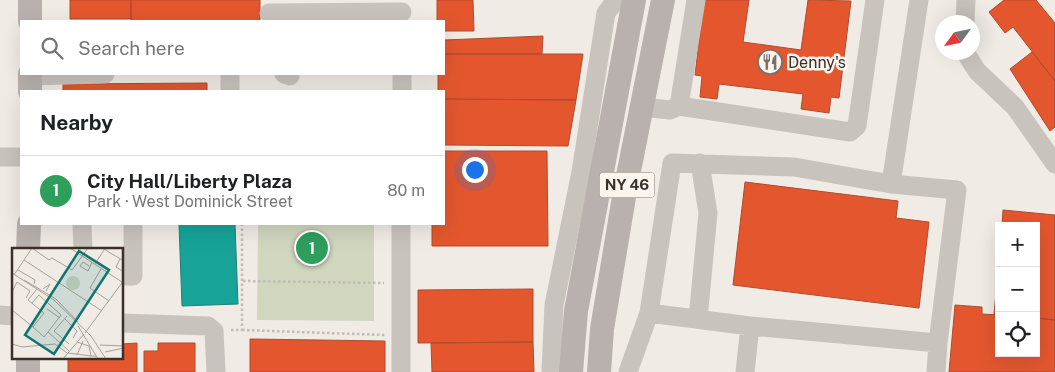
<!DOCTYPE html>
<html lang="en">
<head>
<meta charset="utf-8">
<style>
  body { margin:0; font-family:"Public Sans",sans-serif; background:#f6f6f6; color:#202124 }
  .controls { position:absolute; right:15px; bottom:15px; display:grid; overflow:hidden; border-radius:0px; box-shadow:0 5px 20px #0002 }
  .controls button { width:45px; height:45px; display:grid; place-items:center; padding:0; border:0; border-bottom:1px solid #e0e0e0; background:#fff; color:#202124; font:25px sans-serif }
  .compass { position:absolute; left:935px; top:15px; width:45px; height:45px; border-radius:50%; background:#fff; box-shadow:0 5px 20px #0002; rotate:237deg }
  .you { position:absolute; left:474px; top:169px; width:18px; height:18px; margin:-12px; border:4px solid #fff; border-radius:50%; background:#1a73e8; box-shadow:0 0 0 8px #1a73e833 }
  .badge { display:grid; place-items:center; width:32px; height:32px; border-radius:50%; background:#111827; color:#fff; font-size:16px; font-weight:700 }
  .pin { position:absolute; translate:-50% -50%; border:2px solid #fff; box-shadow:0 1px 5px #0006 }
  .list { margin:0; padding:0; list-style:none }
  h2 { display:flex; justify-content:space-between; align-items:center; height:65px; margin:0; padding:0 20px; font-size:21px }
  h2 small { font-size:16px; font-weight:400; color:#757577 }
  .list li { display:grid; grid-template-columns:32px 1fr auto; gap:15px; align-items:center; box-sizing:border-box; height:70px; padding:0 20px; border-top:1px solid #e0e0e0 }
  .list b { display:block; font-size:19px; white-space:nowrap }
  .list p { margin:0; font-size:16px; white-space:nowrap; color:#757577 }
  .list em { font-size:16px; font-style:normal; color:#757577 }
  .icon { flex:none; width:28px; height:28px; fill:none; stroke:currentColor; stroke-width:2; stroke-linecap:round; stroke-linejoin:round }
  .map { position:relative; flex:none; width:1055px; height:372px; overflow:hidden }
  .search { position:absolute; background:#fff; box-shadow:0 5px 20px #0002; left:20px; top:20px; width:425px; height:55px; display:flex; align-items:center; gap:12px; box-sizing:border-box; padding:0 18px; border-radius:0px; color:#757577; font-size:19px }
  .panel { position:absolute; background:#fff; box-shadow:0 5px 20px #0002; left:20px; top:90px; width:425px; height:135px; border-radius:0px }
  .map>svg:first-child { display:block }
</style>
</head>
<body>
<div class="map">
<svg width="1055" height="372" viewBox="0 0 1055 372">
  <rect width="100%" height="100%" fill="#f0ebe5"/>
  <!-- green -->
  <path fill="#d1d6bf" d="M 258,224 L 374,224 L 374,321 L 257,320 Z"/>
  <!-- shops -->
  <path fill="#e4572e" stroke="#b14b2d" d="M 70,0 L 131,0 L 131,19 L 70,19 Z
    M 131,0 L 260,0 L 260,21 L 131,21 Z
    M 437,0 L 473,0 L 474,31 L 444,31 L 444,21 L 437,21 Z
    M 704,0 L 749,0 L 743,42 L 801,50 L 808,0 L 851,1 L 839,98 L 831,97 L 829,113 L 801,109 L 803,94 L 719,84 L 717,99 L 700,97 L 702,76 L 695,75 Z
    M 1004,0 L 1036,0 L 1055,23 L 1055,81 L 1013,27 L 1005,33 L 989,12 Z
    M 543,36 L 542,54 L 444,54 L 444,40 Z
    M 1032,52 L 1055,81 L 1055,127 L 1050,131 L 1010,69 Z
    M 444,54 L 583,54 L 576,100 L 444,99 L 444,91 L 438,91 L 438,74 L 444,74 Z
    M 207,83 L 207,91 L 63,91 L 63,84 Z
    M 444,99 L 576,100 L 568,146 L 444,145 Z
    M 444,151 L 547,151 L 548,246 L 432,246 L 432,224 L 444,224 Z
    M 745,182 L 898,201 L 896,218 L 929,222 L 919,308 L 733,285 Z
    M 1003,210 L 1055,215 L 1055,320 L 1036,318 L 1036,226 L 1002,226 Z
    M 999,259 L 999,315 L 994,314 Z
    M 533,289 L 533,342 L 418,343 L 418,290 Z
    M 955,305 L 982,307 L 982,314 L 999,315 L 999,353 L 1036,353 L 1036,318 L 1055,320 L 1055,372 L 949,372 Z
    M 250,339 L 385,341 L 385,372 L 250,372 Z
    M 533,342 L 534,372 L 432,372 L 431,343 Z
    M 137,343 L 137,372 L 68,372 L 68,358 L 122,358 L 122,344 Z
    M 158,343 L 195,343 L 195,372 L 144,372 L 144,351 L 158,351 Z"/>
  <!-- public -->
  <path fill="#17a398" stroke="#228077" d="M 179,224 L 235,224 L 238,304 L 182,306 Z"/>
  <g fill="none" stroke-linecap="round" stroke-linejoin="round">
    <!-- path -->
    <path stroke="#c2bbb6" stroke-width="2.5" stroke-dasharray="2.5 2.5" stroke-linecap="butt" d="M 243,281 L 384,283
      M 231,330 L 242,330 L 242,224
      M 242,330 L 385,335"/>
    <!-- minor -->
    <path stroke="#c9c3be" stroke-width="19" d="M 269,13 L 402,12
      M 965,22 L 966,0
      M 965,52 L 977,71 L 1015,107 L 1055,164
      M 230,74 L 230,91
      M 284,74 L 290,76
      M 30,76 L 105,74
      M 402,91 L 402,74
      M 679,106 L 696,0
      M 642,107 L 670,110 L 679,106 L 850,132 L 857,126 L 875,0
      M 0,157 L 21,157
      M 82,224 L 83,250
      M 122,276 L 133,276 L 133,224
      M 649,313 L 750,326
      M 0,315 L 14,316
      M 698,319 L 708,213 L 700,163
      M 122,323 L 208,326 L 214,331 L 216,372
      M 401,372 L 401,224
      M 551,372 L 554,305 L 581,172 L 606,13 L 616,0
      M 628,372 L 649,313 L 672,163 L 794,167 L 891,184
      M 745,372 L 750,326 L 938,343 L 957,190 L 891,184 L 919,0
      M 936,372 L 938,343"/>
    <!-- major -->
    <path stroke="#b8b1ad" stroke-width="24" d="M 30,0 L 30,21
      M 30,91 L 30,74
      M 28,250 L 29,224
      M 28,358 L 28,372
      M 571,372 L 576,311 L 634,0
      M 599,372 L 602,329 L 625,191 L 663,0"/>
  </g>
  <!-- icons -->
  <defs>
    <symbol id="restaurant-ring" viewBox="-11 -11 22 22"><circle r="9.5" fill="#fbf5ee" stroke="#7a716c" stroke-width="1.5"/><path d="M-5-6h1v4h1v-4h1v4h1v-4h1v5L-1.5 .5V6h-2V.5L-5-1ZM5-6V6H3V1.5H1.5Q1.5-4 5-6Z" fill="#7a716c"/></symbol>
  </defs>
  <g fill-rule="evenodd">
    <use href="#restaurant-ring" x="756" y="48" width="28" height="28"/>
  </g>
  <g text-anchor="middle" stroke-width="5" stroke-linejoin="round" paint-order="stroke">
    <!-- shield labels -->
    <rect fill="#fbf5ee" stroke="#756b66" stroke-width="1" x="599.5" y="172.5" width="55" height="25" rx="4"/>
    <g font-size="15" font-weight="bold" fill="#3b302b">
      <text x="627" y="190">NY 46</text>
    </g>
    <!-- poi labels -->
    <g font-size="16" fill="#3b302b" stroke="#fbf5ee" text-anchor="start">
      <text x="788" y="68">Denny's</text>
    </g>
  </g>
  <!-- overview -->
  <g transform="translate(12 248)">
    <rect width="111" height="111" fill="#f0ebe5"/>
    <path d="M54 35a7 7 0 1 1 14 0a7 7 0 1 1-14 0Z" fill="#d1d6bf"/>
    <path fill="none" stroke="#a8a09b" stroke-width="1" d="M 20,0 L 37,12 L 40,10M 58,0 L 110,34M 90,0 L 112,13M 40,10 L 60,22 L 76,0M 108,11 L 104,19 L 112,24M 12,12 L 90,63M 83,16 L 92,2M 77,18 L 71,14 L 68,18 L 76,23 L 80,14M 89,21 L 78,40 L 97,53M 6,22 L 23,32 L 22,36M 0,25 L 42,52 L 79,88 L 94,111M 2,27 L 20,0M 12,32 L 44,51 L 66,74M 25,41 L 16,52 L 32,65 L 21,79 L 32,89 L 36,84 L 57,103M 31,41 L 38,36 L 34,43M 0,44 L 5,34 L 18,43 L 14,50M 20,55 L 27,47 L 49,67 L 36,84M 35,61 L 48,70M 0,62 L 21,79M 55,68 L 42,83 L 57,96M 53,71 L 65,83 L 61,90M 66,78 L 86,111M 73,85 L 112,32M 65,94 L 77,98 L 79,108 L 84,108M 0,96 L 10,99 L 43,96 L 55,105M 88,97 L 112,98M 93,104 L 112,100M 56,105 L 79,108M 65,107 L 71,93M 51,111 L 72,86"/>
    <path fill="#0f766e" fill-opacity="0.15" stroke="#0f766e" stroke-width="2.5" d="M 67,3 L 97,22 L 42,106 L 13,87 Z"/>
    <rect width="111" height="111" fill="none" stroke="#3b302b" stroke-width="2.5"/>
  </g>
</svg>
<div class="controls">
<button>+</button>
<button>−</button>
<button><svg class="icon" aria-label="locate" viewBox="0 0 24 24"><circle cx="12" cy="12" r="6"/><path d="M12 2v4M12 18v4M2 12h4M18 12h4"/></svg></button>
</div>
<svg class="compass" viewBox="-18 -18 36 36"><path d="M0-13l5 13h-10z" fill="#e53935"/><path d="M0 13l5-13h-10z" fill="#757577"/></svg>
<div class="you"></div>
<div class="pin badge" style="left:312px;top:248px;background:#2e9e5b">1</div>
<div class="search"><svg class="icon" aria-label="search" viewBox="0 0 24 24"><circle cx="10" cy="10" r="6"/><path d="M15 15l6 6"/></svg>Search here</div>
<section class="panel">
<h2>Nearby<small></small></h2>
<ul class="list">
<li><span class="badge" style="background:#2e9e5b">1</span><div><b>City Hall/Liberty Plaza</b><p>Park · West Dominick Street</p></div><em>80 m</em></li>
</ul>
</section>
</div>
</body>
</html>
